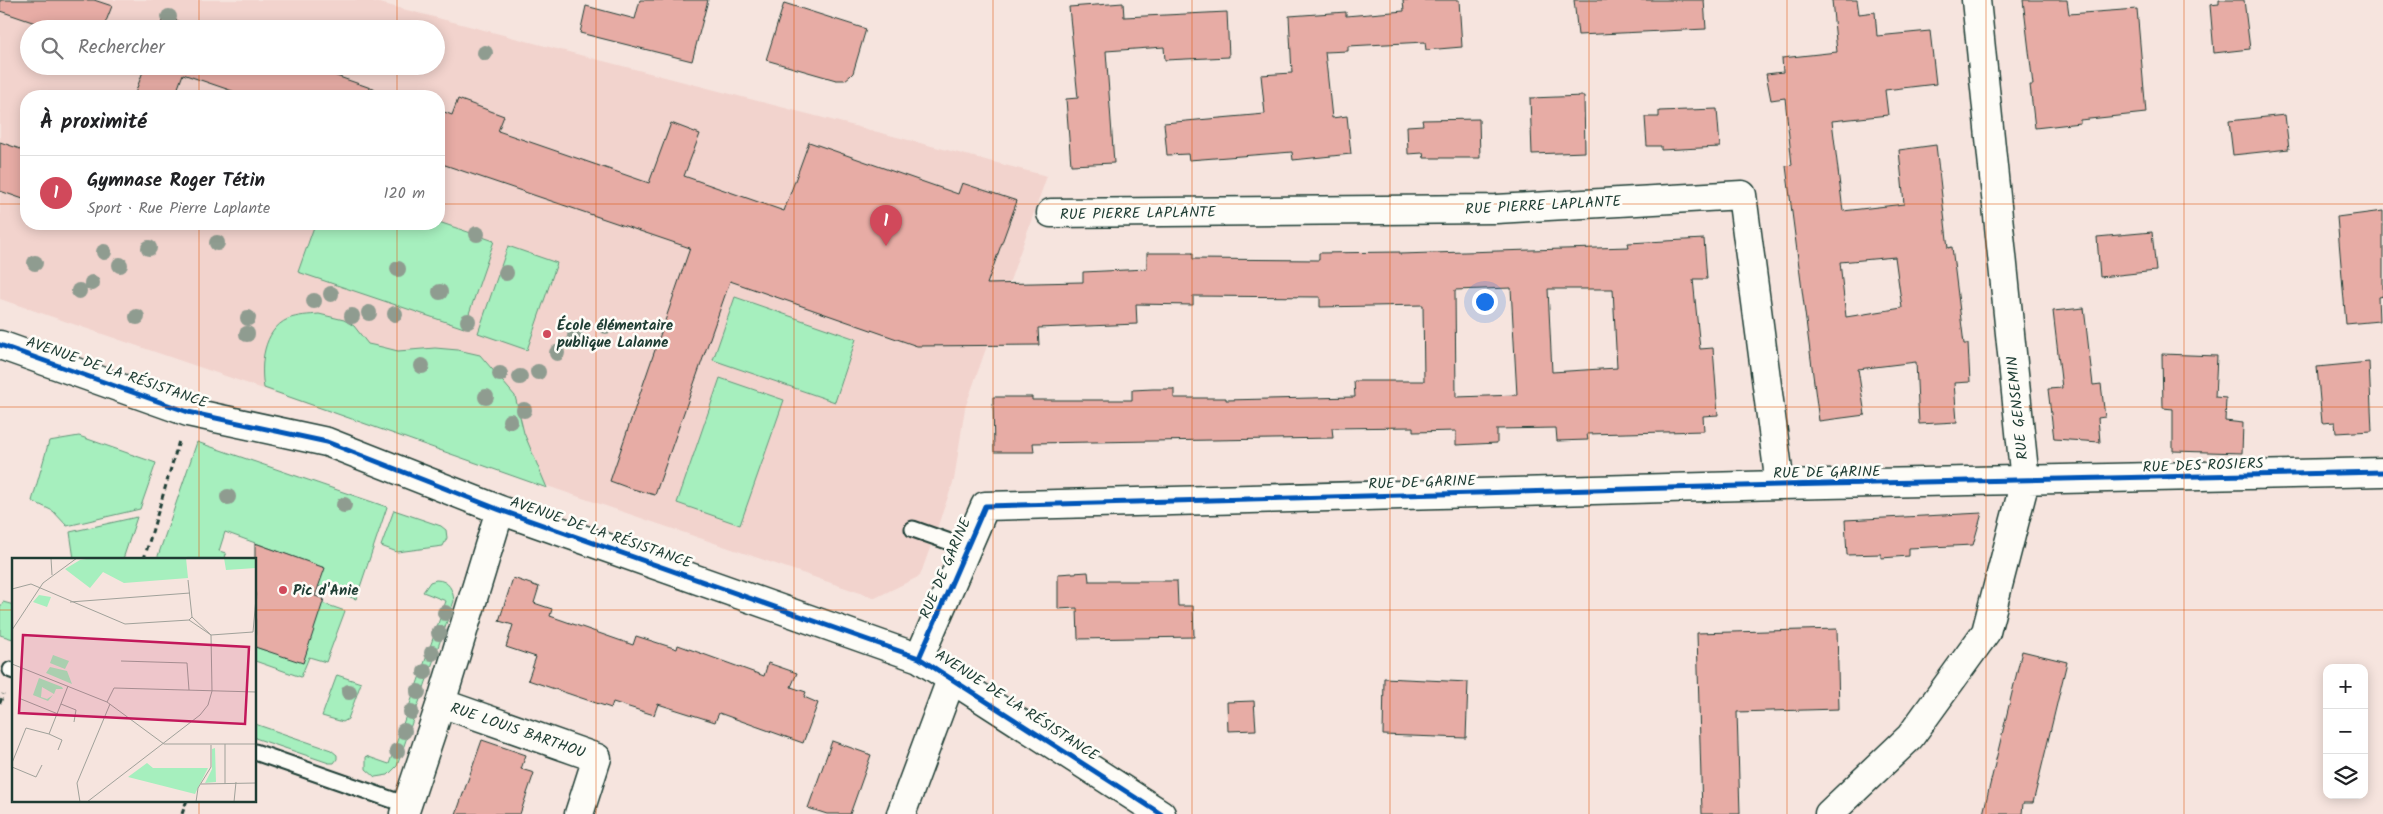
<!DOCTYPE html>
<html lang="fr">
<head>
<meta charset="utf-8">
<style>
  body { margin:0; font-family:Kalam,sans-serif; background:#f2f2f2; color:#202124 }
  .controls { position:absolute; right:15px; bottom:15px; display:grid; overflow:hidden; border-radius:10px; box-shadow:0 2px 12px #0003 }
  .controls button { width:45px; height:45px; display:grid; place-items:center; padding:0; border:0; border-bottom:1px solid #e0e0e0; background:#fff; color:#202124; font:25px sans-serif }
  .you { position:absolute; left:1484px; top:301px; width:18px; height:18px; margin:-12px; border:4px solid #fff; border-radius:50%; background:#1a73e8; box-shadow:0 0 0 8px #1a73e833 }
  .badge { display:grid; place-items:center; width:32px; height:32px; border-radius:50%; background:#d1495b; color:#fff; font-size:16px; font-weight:700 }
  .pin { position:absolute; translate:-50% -41px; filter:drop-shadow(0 1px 2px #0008) }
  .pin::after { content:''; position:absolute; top:26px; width:18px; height:15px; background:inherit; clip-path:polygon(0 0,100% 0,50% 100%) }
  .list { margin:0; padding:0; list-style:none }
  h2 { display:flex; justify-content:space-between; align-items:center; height:65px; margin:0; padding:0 20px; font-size:21px }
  h2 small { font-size:16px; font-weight:400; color:#757577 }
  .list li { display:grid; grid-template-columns:32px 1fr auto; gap:15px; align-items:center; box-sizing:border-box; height:75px; padding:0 20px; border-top:1px solid #e0e0e0 }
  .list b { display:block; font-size:19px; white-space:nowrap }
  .list p { margin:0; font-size:16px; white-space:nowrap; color:#757577 }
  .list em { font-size:16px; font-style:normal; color:#757577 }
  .icon { flex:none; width:28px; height:28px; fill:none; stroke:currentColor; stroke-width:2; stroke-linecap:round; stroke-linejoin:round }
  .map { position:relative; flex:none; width:2383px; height:814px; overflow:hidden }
  .search { position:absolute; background:#fff; box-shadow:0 2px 12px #0003; left:20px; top:20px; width:425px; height:55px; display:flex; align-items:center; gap:12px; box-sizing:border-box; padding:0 18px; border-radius:28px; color:#757577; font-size:19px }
  .panel { position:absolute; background:#fff; box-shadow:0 2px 12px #0003; left:20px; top:90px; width:425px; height:140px; border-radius:20px }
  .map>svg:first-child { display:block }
</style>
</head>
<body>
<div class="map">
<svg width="2383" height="814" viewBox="0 0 2383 814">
  <rect width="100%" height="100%" fill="#f6e4de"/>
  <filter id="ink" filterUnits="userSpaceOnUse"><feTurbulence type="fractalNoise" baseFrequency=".02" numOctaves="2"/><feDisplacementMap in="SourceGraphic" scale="10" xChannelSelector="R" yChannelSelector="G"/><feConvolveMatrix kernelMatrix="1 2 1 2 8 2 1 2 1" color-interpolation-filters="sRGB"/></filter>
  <g filter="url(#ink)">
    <!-- built -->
    <path fill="#f2d3cd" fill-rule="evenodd" d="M 0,0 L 368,0 L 1047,176 L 965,408 L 954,480 L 920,576 L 875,598 L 0,299 ZM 29,29 L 436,29 L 436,66 L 29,66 ZM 26,96 L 439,96 L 439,224 L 26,224 Z"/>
    <!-- green -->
    <path fill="#a6efbe" stroke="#629679" d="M 439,222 L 494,241 L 464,328 L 298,272 L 315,224 L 439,224 Z
      M 508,246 L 557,263 L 527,350 L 478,333 Z
      M 735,297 L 856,339 L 835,402 L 713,360 Z
      M 319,314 L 344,320 L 354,326 L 368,344 L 382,347 L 398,351 L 435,348 L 458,350 L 480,355 L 515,396 L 524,433 L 547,488 L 264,388 C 260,365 263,330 288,319 C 298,315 309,315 319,314 Z
      M 720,378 L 784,400 L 740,525 L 677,503 Z
      M 79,436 L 156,463 L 140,509 L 67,526 L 53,511 L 32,501 L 49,441 Z
      M 197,442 L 387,507 L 356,599 L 318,586 L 324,568 L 225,532 L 219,551 L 226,553 L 225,559 L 157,559 Z
      M 394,510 L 441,526 L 446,530 L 447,538 L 443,546 L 397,552 L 381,546 Z
      M 137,517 L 123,559 L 74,559 L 70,532 Z
      M 436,580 C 449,580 453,590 454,601 L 397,766 L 388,775 L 375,777 L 366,769 L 366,756 L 389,764 L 446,601 L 423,592 L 430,582 Z
      M 3,602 L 14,605 L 13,639 L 0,635 L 0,608 Z
      M 322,603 L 345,611 L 326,662 L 309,657 L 301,677 L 255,661 L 255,640 L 258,648 L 275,653 Z
      M 337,675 L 361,683 L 348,719 L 343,722 L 322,716 Z
      M 255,724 L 331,750 L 337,755 L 337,759 L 334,763 L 329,763 L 255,738 Z"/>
    <!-- building -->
    <path fill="#e7aca5" stroke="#1f3d34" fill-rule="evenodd" d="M 0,0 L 94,0 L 112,6 L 103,29 L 53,29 L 0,11 Z
      M 640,0 L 708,0 L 692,61 L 580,33 L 586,6 L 635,19 Z
      M 1403,0 L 1459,0 L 1462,47 L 1426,50 L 1425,42 L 1348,46 L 1348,51 L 1325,52 L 1332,118 L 1347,116 L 1351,154 L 1293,160 L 1292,152 L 1189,160 L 1188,154 L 1167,155 L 1164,123 L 1265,114 L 1261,75 L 1292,73 L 1289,16 L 1346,12 L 1346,16 L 1404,11 Z
      M 1574,0 L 1704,0 L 1706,29 L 1578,35 Z
      M 1832,0 L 1857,0 L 1859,14 L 1875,12 L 1877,36 L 1930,31 L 1936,84 L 1885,90 L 1888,115 L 1832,121 L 1843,211 L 1904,204 L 1899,150 L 1936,145 L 1948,248 L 1952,247 L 1964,344 L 1968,344 L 1970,382 L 1954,383 L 1957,422 L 1919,424 L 1916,362 L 1858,369 L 1865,415 L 1819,421 L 1786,166 L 1792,165 L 1785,98 L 1771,100 L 1766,74 L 1783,72 L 1782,58 L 1837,52 ZM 1895,257 L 1902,308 L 1846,317 L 1840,262 Z
      M 2023,0 L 2067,0 L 2069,14 L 2137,9 L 2146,113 L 2080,120 L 2080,123 L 2035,128 L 2030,85 L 2033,85 Z
      M 2219,0 L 2244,0 L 2250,49 L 2214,53 L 2210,5 L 2219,4 Z
      M 784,3 L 866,29 L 853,73 L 850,76 L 845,80 L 836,80 L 766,60 Z
      M 1123,3 L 1124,17 L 1227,12 L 1229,57 L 1165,60 L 1164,47 L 1106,51 L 1114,163 L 1071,165 L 1066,99 L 1078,98 L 1069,7 Z
      M 164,16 L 201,29 L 159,29 Z
      M 145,66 L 308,66 L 382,92 L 382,96 L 247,96 L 183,74 L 175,96 L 134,96 Z
      M 1584,96 L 1585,152 L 1532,154 L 1530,98 Z
      M 458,99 L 504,116 L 498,131 L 649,183 L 671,123 L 700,134 L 684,176 L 784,211 L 809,142 L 958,194 L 962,183 L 1017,201 L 987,284 L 1083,282 L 1083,272 L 1147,269 L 1147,253 L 1193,253 L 1193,259 L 1319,260 L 1319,253 L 1400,252 L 1400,254 L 1629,247 L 1628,243 L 1704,239 L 1707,279 L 1693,279 L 1700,349 L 1713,348 L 1718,415 L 1703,416 L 1704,431 L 1587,434 L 1588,440 L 1557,441 L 1556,428 L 1497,429 L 1497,443 L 1456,445 L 1456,431 L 1413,432 L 1413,427 L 1332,428 L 1333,438 L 1033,443 L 1034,452 L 994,452 L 993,397 L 1032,397 L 1032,400 L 1132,400 L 1132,390 L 1153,389 L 1174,389 L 1174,398 L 1226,398 L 1226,400 L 1355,397 L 1354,381 L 1424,381 L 1423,305 L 1320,307 L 1320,297 L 1193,296 L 1193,305 L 1136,304 L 1137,324 L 1038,328 L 1039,345 L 917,346 L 730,281 L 655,495 L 629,488 L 610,481 L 690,248 L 439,163 L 439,110 L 452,115 ZM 1511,288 L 1517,395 L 1456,397 L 1455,290 ZM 1548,289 L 1613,289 L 1617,368 L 1552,372 Z
      M 1717,109 L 1720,147 L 1661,150 L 1661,146 L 1647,146 L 1645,117 L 1659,117 L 1659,111 Z
      M 2285,115 L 2289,149 L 2233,155 L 2229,121 Z
      M 1479,119 L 1480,158 L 1424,158 L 1423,153 L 1408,154 L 1407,126 L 1423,125 L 1422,120 Z
      M 0,142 L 26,151 L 26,200 L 0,191 Z
      M 2383,211 L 2383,296 L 2378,297 L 2379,321 L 2346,324 L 2337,217 Z
      M 2152,232 L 2156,271 L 2100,277 L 2097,237 Z
      M 2084,308 L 2093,385 L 2101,384 L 2105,417 L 2098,418 L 2100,442 L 2054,439 L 2048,389 L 2062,388 L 2053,311 Z
      M 2162,354 L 2217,356 L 2215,397 L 2226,398 L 2225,421 L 2243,423 L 2242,453 L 2173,451 L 2173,409 L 2163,408 Z
      M 2369,362 L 2372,431 L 2336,433 L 2335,422 L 2322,423 L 2317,367 Z
      M 1982,513 L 1973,545 L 1909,548 L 1909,556 L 1881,558 L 1881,554 L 1847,555 L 1845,520 Z
      M 255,543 L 325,568 L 315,596 L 324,599 L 303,663 L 255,647 Z
      M 1088,572 L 1089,581 L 1177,581 L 1178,606 L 1193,606 L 1194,637 L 1078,639 L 1077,608 L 1058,609 L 1058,574 Z
      M 513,578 L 539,587 L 534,603 L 552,609 L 550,616 L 633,645 L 636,636 L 677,649 L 678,645 L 764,676 L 768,663 L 797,673 L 791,687 L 806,692 L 804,697 L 818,703 L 803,743 L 719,713 L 715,722 L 658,704 L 654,715 L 613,702 L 611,708 L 528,680 L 536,657 L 506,647 L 513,625 L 499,621 Z
      M 1837,629 L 1839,709 L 1737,712 L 1740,814 L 1702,814 L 1697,633 Z
      M 2022,651 L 2067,662 L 2033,803 L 2023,803 L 2022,814 L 1983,814 Z
      M 1384,678 L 1468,682 L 1466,738 L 1383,735 Z
      M 1254,701 L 1256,730 L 1228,731 L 1227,702 Z
      M 482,740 L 526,755 L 521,769 L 534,773 L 520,814 L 456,814 Z
      M 832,741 L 871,755 L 850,814 L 827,814 L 808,808 Z"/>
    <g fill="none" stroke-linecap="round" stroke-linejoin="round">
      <defs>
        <path id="lane" d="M 913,529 L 967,548
          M 11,670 L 14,671
          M 255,752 L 407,805"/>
        <path id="street" d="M 1051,213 L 1496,209 L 1742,195 L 1780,485
          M 0,345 L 188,412 L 327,442 L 500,510 L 919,658 L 1161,814
          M 919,658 L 985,506 L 1780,485 L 2383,472
          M 441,703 L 597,758 L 579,814
          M 404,814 L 441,703 L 500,510
          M 901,814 L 952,677
          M 1829,814 L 1910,737 L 1986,632 L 2025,481 L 1976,0"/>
      </defs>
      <!-- lane casing -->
      <use href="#lane" stroke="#1f3d34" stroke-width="19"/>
      <!-- street casing -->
      <use href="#street" stroke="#1f3d34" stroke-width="31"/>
      <!-- path -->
      <path stroke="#1f3d34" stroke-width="3" stroke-dasharray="5 4" stroke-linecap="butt" d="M 144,559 L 179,441
        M 0,703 L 3,694
        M 182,814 L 187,800"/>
      <!-- lane -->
      <use href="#lane" stroke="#fdfcf7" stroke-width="15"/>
      <!-- street -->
      <use href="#street" stroke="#fdfcf7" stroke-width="28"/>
      <defs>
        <path id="cycleway" d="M 0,345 L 188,412 L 327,442 L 500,510 L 919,658 L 1161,814
          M 919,658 L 985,506 L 1780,485 L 2383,472"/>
      </defs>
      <!-- cycleway casing -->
      <use href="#cycleway" stroke="#fdfcf7" stroke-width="8"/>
      <!-- cycleway -->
      <use href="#cycleway" stroke="#0057b8" stroke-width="5"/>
    </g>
    <!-- trees -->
    <g fill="#8f9c90">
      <circle cx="169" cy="17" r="8"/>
      <circle cx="485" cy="53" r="8"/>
      <circle cx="477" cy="234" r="8"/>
      <circle cx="217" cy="243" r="8"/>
      <circle cx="149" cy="248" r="8"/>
      <circle cx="104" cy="252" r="8"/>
      <circle cx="35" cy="263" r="8"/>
      <circle cx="120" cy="265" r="8"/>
      <circle cx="398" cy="269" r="8"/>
      <circle cx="506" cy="273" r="8"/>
      <circle cx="92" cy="283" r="8"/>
      <circle cx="79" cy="291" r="8"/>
      <circle cx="440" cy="292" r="8"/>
      <circle cx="331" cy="294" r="8"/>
      <circle cx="314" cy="301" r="8"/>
      <circle cx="369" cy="313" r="8"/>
      <circle cx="395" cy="314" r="8"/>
      <circle cx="352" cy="316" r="8"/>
      <circle cx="137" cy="317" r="8"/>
      <circle cx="248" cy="318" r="8"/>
      <circle cx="468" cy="321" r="8"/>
      <circle cx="606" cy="326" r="8"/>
      <circle cx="247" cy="334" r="8"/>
      <circle cx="575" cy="336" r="8"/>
      <circle cx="557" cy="353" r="8"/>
      <circle cx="422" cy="366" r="8"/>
      <circle cx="538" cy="372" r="8"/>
      <circle cx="500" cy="374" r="8"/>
      <circle cx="520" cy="377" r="8"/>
      <circle cx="486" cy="397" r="8"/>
      <circle cx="524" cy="410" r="8"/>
      <circle cx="510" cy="421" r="8"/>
      <circle cx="228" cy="497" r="8"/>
      <circle cx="344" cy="505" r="8"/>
      <circle cx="445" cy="613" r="8"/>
      <circle cx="439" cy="633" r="8"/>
      <circle cx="432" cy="653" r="8"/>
      <circle cx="425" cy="672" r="8"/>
      <circle cx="349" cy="692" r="8"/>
      <circle cx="418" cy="692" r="8"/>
      <circle cx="411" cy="712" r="8"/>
      <circle cx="404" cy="731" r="8"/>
      <circle cx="397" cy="751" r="8"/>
    </g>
  </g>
  <!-- grid -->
  <path fill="none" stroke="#de580e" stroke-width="1" stroke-opacity="0.55" d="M 199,0 L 199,29M 397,0 L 397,29M 596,0 L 596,814M 794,0 L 794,814M 993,0 L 993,814M 1192,0 L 1192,814M 1390,0 L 1390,814M 1589,0 L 1589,814M 1787,0 L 1787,814M 1986,0 L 1986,814M 2184,0 L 2184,814M 199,66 L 199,96M 397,66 L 397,96M 0,204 L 26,204M 439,204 L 2383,204M 199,224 L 199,559M 397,224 L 397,814M 0,407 L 2383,407M 0,610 L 14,610M 255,610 L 2383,610M 199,800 L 199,814"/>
  <!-- markers -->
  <g fill="#d1495b" stroke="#fdfcf7" stroke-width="2">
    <circle cx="547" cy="334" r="5"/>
    <circle cx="283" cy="590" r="5"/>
  </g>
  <g text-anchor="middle" stroke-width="5" stroke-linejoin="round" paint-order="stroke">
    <!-- street labels -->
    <g font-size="15" fill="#1f3d34" stroke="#fdfcf7">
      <text transform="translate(1543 205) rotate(-3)" y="5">RUE PIERRE LAPLANTE</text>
      <text transform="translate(1138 213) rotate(-1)" y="5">RUE PIERRE LAPLANTE</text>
      <text transform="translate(117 372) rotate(19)" y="5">AVENUE DE LA RÉSISTANCE</text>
      <text transform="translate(2017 408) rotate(-96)" y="5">RUE GENSEMIN</text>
      <text transform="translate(2203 465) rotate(-2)" y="5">RUE DES ROSIERS</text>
      <text transform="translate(1827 472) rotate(-1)" y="5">RUE DE GARINE</text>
      <text transform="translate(1422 482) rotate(-2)" y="5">RUE DE GARINE</text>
      <text transform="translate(601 532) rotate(19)" y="5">AVENUE DE LA RÉSISTANCE</text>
      <text transform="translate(945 568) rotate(-67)" y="5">RUE DE GARINE</text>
      <text transform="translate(1017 705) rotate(33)" y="5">AVENUE DE LA RÉSISTANCE</text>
      <text transform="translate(518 730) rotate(19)" y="5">RUE LOUIS BARTHOU</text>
    </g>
    <!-- poi labels -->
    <g font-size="15" font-weight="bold" fill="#1f3d34" stroke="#fdfcf7" text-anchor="start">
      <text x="557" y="330">École élémentaire<tspan x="557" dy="17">publique Lalanne</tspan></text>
      <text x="293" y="595">Pic d'Anie</text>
    </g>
  </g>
  <!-- overview -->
  <g transform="translate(12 558)">
    <rect width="244" height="244" fill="#f6e4de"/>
    <path d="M 81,0 L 174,0 L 176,20 L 112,25 L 91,14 L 78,30 L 53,11 L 68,2 ZM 212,0 L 244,0 L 244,10 L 214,12 ZM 27,37 L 39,39 L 35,49 L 21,44 ZM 41,97 L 57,103 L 53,111 L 38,105 ZM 38,109 L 55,113 L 60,126 L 34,115 ZM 27,120 L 50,129 L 51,131 L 44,131 L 42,136 L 30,129 L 29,139 L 35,141 L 41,137 L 36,143 L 21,137 ZM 203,190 L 204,224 L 193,225 L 200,211 L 200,191 ZM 135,205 L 141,210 L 196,210 L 183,236 L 116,219 Z" fill="#a6efbe"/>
    <path fill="none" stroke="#a0a19a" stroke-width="1" d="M 39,0 L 40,17M 176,22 L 180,59M 0,31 L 19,26 L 113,66 L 177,62 L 180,59M 58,44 L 178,35M 180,59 L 199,77M 177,62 L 199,77M 0,72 L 31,25 L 65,0M 109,103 L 175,105 L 177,132M 0,106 L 95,144 L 152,186 L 244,186M 9,141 L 46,156M 95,144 L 102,130 L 244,134M 49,146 L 64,152 L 62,164M 37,176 L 50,182 L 46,192M 0,205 L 14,170 L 37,176 L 56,128M 0,209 L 24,219 L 30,207M 189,226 L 244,225M 213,226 L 213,186M 68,244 L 65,225 L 98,146M 75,244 L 188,157 L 196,147 L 200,133 L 199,77 L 241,74 L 244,40M 184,244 L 186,230 L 199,209 L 199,187M 222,244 L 224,224"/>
    <path fill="#c2185b" fill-opacity="0.15" stroke="#c2185b" stroke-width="2.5" d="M 11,77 L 237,89 L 233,166 L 7,155 Z"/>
    <rect width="244" height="244" fill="none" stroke="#1f3d34" stroke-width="2.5"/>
  </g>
</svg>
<div class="controls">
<button>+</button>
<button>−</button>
<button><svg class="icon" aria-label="layers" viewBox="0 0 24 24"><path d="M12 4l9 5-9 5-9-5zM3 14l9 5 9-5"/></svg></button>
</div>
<div class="you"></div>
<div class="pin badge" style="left:886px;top:246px">1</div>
<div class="search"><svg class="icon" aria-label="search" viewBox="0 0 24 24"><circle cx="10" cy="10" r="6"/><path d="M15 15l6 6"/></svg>Rechercher</div>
<section class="panel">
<h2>À proximité<small></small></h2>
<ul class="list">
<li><span class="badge">1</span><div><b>Gymnase Roger Tétin</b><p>Sport · Rue Pierre Laplante</p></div><em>120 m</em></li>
</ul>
</section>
</div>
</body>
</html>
